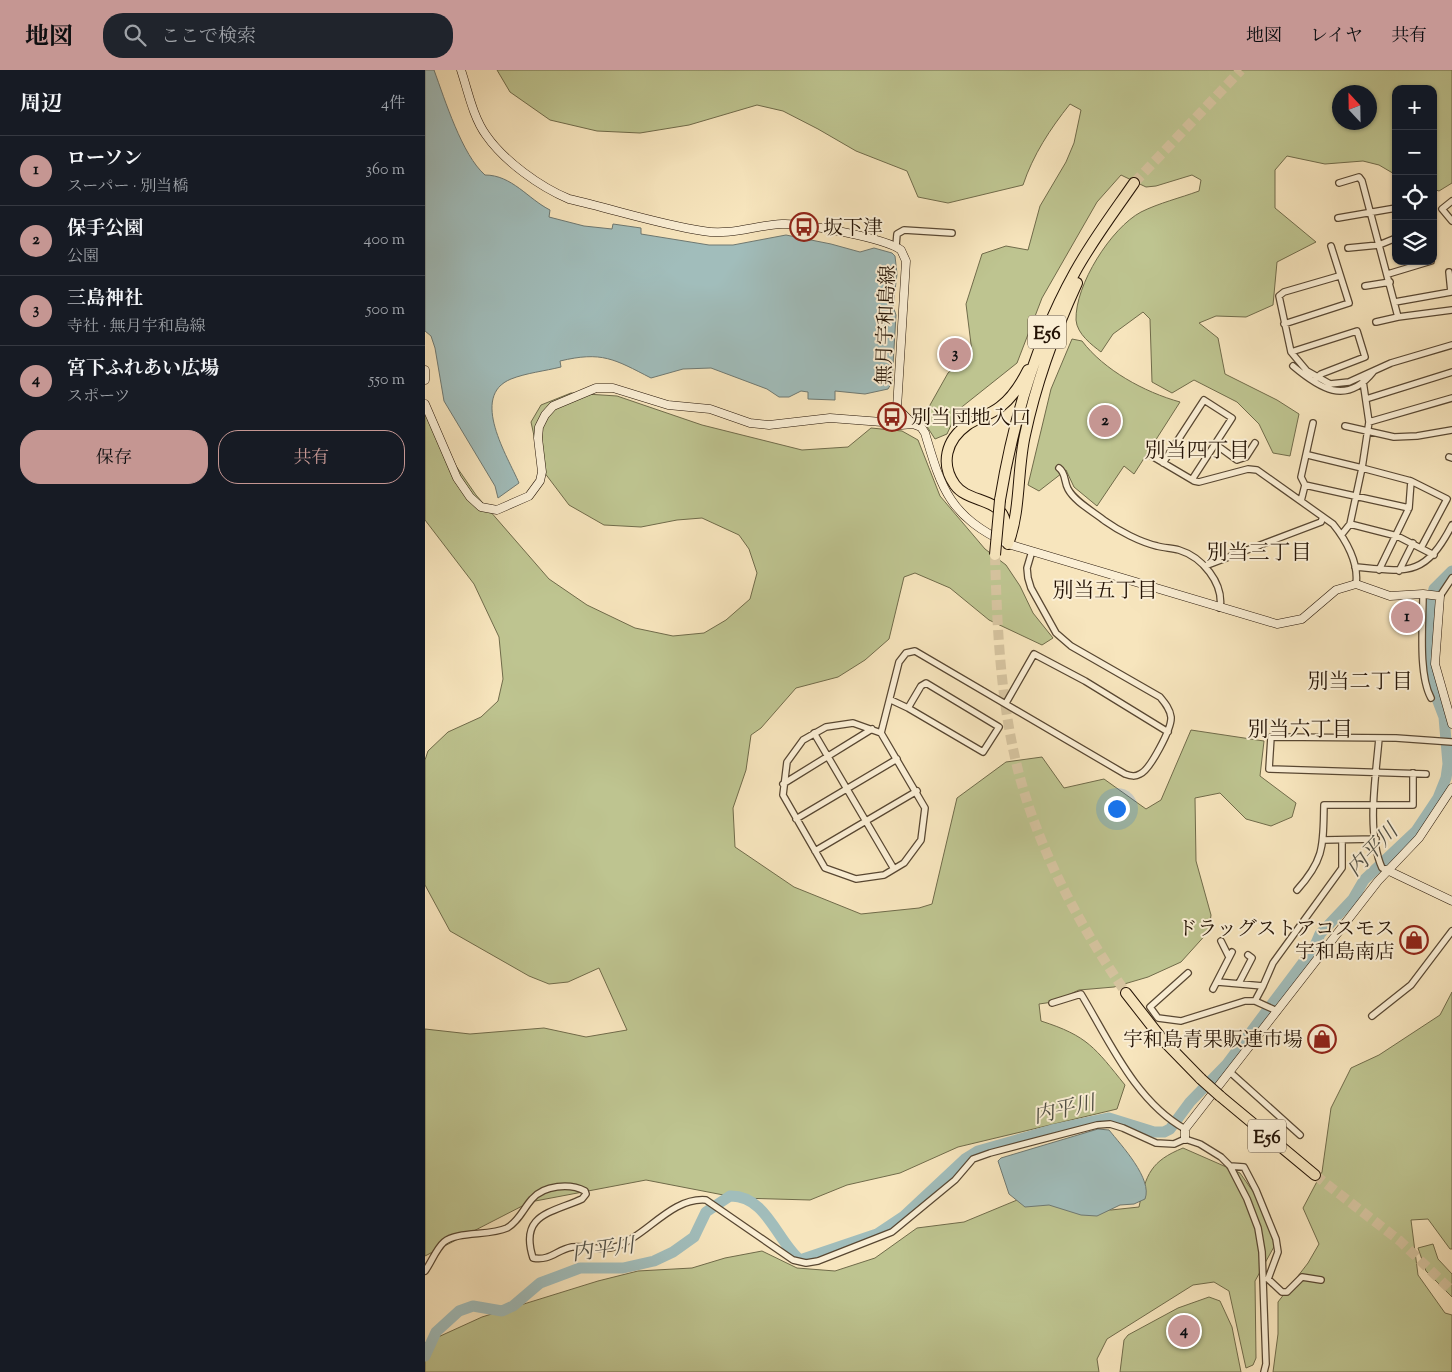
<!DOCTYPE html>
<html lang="ja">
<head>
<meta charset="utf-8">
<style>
  body { margin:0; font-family:"Sorts Mill Goudy","Noto Serif JP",serif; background:#20242c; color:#f1f3f6 }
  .controls { position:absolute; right:15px; top:15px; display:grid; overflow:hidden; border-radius:10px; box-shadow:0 1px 4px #0004 }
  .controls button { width:45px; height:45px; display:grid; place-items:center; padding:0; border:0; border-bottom:1px solid #363941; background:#171b24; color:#f1f3f6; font:25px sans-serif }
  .compass { position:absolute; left:907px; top:15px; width:45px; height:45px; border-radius:50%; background:#171b24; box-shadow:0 1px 4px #0004; rotate:338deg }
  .you { position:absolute; left:691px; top:738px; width:18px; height:18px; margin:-12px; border:4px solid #fff; border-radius:50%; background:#1a73e8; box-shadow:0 0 0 8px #1a73e833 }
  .badge { display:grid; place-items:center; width:32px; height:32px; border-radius:50%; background:#c59692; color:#111; font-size:16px; font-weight:700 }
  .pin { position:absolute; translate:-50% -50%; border:2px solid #fff; box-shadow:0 1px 5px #0006 }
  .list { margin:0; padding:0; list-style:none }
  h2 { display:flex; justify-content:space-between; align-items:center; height:65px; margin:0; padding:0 20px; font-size:21px }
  h2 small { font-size:16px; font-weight:400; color:#9ea1a6 }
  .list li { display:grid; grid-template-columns:32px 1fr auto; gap:15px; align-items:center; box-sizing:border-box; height:70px; padding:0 20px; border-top:1px solid #363941 }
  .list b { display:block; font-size:19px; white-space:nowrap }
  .list p { margin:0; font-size:16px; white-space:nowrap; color:#9ea1a6 }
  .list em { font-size:16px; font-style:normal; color:#9ea1a6 }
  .actions { display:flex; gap:10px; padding:15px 20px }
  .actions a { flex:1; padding:11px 0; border:1px solid #c59692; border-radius:20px; text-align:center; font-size:18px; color:#c59692 }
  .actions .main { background:#c59692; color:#111 }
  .icon { flex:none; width:28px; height:28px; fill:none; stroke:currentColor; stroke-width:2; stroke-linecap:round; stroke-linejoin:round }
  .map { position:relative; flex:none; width:1027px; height:1302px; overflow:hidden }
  header { display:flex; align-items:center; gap:30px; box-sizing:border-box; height:70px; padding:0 25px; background:#c59692; color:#111 }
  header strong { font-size:24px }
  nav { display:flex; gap:28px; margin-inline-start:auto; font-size:18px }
  .search { width:350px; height:45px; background:#20242c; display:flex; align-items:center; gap:12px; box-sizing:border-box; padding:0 18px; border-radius:20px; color:#9ea1a6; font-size:19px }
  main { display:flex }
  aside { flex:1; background:#171b24 }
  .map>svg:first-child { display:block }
</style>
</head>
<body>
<header>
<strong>地図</strong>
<div class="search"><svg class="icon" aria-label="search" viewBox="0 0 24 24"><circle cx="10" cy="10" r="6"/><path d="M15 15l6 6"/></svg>ここで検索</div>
<nav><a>地図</a><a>レイヤ</a><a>共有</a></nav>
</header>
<main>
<aside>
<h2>周辺<small>4件</small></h2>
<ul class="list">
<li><span class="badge">1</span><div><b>ローソン</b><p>スーパー · 別当橋</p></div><em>360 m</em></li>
<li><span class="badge">2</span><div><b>保手公園</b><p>公園</p></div><em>400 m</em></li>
<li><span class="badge">3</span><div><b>三島神社</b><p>寺社 · 無月宇和島線</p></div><em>500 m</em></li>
<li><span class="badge">4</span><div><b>宮下ふれあい広場</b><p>スポーツ</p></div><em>550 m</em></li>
</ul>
<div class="actions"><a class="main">保存</a><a>共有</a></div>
</aside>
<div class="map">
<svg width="1027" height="1302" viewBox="0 0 1027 1302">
  <rect width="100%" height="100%" fill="#f7e5bd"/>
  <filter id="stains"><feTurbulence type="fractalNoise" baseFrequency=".004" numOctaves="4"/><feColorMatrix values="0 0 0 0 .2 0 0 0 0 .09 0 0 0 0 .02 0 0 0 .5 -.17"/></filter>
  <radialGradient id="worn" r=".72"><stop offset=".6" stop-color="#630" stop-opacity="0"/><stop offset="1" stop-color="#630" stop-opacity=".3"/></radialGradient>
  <!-- green -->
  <path fill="#bec490" stroke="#706b4a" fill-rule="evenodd" d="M 72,0 L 1027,0 L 1027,113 L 1014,121 L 1008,119 L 1008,19 L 971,19 L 971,105 L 954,95 L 938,91 L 900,94 L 862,86 L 850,100 L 850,138 L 891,172 L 852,192 L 848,235 L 821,247 L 791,246 L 774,253 L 793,268 L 800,304 L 852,330 L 874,344 L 865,386 L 848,383 L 834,354 L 812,332 L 769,310 L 747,323 L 727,312 L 725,249 L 718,242 L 688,264 L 676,282 C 667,275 652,264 651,250 C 650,215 686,158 716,142 C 734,133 755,128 774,121 L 776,110 L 767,105 L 731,116 L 721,117 L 696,105 L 672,132 L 617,228 L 592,293 L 533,340 L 522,364 L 510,369 L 501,355 L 505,335 L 523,303 L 547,282 L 541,234 L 557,184 L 581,176 L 603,180 L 615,136 L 641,92 L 649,73 L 656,40 L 645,34 C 625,59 608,85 598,115 L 523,133 L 493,127 L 482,101 L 431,81 L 393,59 L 358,41 L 332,35 L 264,55 L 215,63 L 172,61 L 125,50 L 85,22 ZM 914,22 L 944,22 L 944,52 L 914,52 Z
    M 647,269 L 657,271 C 679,300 719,322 755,332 L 709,404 L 699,396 L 672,436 L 649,417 L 641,400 L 614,421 L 603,415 L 626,319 Z
    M 146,323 L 192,326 L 277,355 L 377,380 L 423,377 L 446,358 L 477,361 L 493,370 L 515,426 L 560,479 L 581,495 L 595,516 L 608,543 L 628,568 L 617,575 L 564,550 L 525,518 L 490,503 L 479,507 L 464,569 L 440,590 L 413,607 L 371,618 L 336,658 L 326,665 L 321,700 L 308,738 L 310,777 L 369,817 L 436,844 L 494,838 L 507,834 L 532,728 L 581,692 L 617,687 L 639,718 L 679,709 L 721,739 L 736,730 L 766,660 L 839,671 L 835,706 L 871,733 L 867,747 L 846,756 L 821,749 L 795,723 L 770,728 L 771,791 L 786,845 L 784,861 L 756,892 L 723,907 L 689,917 L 654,920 L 628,932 L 614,934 L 616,951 C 663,966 670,978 700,1015 L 692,1039 L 533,1077 L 475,1103 L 422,1115 L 385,1130 L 314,1128 L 221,1110 L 105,1132 L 0,1186 L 0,959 L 45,964 L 119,958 L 161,967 L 202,960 L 174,898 L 143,912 L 124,914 L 104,906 L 25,861 L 0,815 L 0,690 L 3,681 L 23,662 L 56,647 L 73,631 L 78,609 L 74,567 L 49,514 L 0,450 L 0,334 L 31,396 L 51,425 L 124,509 L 162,535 L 210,558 L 248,566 L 279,563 L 301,550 L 325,529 L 332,503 L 324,479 L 314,465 L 277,448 L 252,450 L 216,457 L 179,455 L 144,435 L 116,398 L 106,352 L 116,335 Z
    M 1027,922 L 1027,1179 L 1025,1179 L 1003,1149 L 986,1150 L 993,1205 L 1020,1243 L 1027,1245 L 1027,1302 L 848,1302 L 853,1264 L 853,1232 L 883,1193 L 894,1174 L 878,1138 L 897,1102 L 906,1038 L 926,998 L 954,985 L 1015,945 Z
    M 758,1078 L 815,1103 L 843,1143 L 850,1175 L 830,1211 L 831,1288 L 828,1295 L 821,1298 L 804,1221 L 789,1212 L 768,1215 L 682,1269 L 672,1289 L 674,1302 L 0,1302 L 0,1273 L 57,1247 L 173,1211 L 213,1201 L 267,1198 L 300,1188 L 337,1181 L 372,1198 L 410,1201 L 450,1188 L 492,1158 L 539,1152 L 597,1128 L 686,1140 L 714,1137 C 721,1104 726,1091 758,1078 Z
    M 1008,1174 L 1013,1189 L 1027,1204 L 1027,1227 L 1001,1201 L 993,1178 Z
    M 784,1227 L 795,1231 L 807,1257 L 816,1302 L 695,1302 L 699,1270 L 703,1265 L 753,1238 Z"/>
  <!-- water -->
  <path fill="#a1bdbb" stroke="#6f7972" d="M 0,0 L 9,0 C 20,30 37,85 60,105 C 87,105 103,129 125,140 L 124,147 L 159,156 L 187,159 L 188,154 L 216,158 L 216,164 L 284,175 L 308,175 L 361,165 L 406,174 L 435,182 L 449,178 L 467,183 L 470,186 L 472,204 L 468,236 L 471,245 L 467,312 L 463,319 L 440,324 L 410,321 L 410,330 L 383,329 L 383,322 L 376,321 L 364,327 L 354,327 L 342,319 L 286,298 L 258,299 L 226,308 C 189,289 177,281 135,291 L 136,297 C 120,301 101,303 86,309 C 44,326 83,387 94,413 L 73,428 L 70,416 L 19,331 L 10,278 L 6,266 L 0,261 Z
    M 673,1059 L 684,1060 C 696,1075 728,1109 720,1129 L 709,1134 L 695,1135 L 672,1146 L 656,1145 L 624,1135 L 600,1137 L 584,1124 L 573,1091 L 576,1088 Z"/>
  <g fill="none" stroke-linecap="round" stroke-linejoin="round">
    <!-- river -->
    <path stroke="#a1bdbb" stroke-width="11" d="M 0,1286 L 11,1262 L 34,1241 L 48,1236 L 77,1241 L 88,1236 L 115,1213 L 155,1198 L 198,1198 L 229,1191 L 248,1182 L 269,1167 L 281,1142 L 305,1126 C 341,1125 352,1171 375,1190 L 452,1164 L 479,1146 L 540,1089 L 553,1081 L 627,1060 L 684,1048 L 729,1062 L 739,1062 L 745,1059 L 765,1032 L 802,994 L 889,878 L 895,864 L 928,829 L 939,810 L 991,761 L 1013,728 L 1021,708 L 1023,694 L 1019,647 L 1006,613 L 1003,595 L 1005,538 L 1009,519 L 1027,501"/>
    <!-- highway-tunnel -->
    <path stroke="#d7c5a1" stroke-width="10" stroke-dasharray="10 5" stroke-linecap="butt" d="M 709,113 L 816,0
      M 570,485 C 572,555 575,624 591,692 C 611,776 653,853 701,923
      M 890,1105 L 975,1171 L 1027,1221"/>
    <defs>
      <path id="street" d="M 914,113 L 934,107 L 937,111 L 973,247
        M 1027,131 L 1017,139 L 1027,151
        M 913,148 L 971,138
        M 471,176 L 472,164 L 479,160 L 527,163
        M 923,178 L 954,175 L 971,168
        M 963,204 L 1006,191
        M 914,206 L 859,222 L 854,226 L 866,282 L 882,301 L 905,314 L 924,312 L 966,293 L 1027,275
        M 940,216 L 965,212
        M 970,232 L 1026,222 L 1024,202
        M 951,252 L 973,247 L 1027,240
        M 859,254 L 924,233 L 906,176
        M 866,282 L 932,261 L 940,287 L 896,304 L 891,308
        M 868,296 C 894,318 921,336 948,302
        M 941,329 L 1027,302
        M 944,352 L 1027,328
        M 920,356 L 969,367 L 992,366 L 1027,360
        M 790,374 L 812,390 L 821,387 L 830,373
        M 725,385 L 769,411 L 774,412 L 823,399 L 832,400 L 908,454 C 921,470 934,493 931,514
        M 883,385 L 937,398 L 944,352 L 938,311
        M 1024,387 L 1027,388
        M 738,393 L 779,330 L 807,348 L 768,408 L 769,411
        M 634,398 C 641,403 639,412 643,419 C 650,432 669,442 680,451 C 694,461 715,472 732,476 C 739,478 747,478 754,480 C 777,487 799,513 795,538
        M 986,411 L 1022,429 L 997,476
        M 880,415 L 984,438 L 954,500
        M 876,431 L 880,415 L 876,407 L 888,353
        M 925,454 L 972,466 L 1009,485
        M 917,464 L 925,454 L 937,398 L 986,411 L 984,438
        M 780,496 L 896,452 L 898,447
        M 930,497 C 983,502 1000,507 1027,455
        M 974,501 L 988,473
        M 998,524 C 998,553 993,604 1006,628
        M 1015,526 L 1027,508
        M 466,630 L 483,638 L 558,682 L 574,657 L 501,613 L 496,616 L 483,638
        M 581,633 L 609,584 L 660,611 L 743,662
        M 428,653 L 456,663 L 500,738 L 496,770 L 479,793 L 459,805 L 431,809 L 400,798 L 358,725 L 362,692 L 378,670 L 401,657 Z
        M 389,663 L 469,799
        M 456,663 L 474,592 L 481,583 L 490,581 L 700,704 C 706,706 710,707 715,704 C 725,700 747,658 746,647 C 745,639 740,633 735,627 L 646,576 L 631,563 L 606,518 L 603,508 L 602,498 L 607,481
        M 954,668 C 951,706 941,762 957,798 L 962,800
        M 1001,704 L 844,699 L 846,667 L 971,668 L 1027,672
        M 358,714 L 447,659
        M 371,749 L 472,689
        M 898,770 L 951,769
        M 390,781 L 492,721
        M 872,820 C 900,789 898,775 899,735 L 988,735 L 988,703
        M 796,871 L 804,887
        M 763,903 L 725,937 L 733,948 L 756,951 L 820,931 L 830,931
        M 793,912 L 838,916 L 848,893 L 917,798 L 917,770
        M 814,913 L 827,888 L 823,885
        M 838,916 L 830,931 L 852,941
        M 788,919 L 807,882
        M 627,933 L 656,924 C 684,970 710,1031 760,1059
        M 947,946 L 986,915 L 1027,861
        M 805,1002 L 875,1065
        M 805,1096 L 819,1097 L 831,1120 L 851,1169 L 853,1182 L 843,1209 L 857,1222 L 862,1222 L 877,1207 L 896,1210
        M 0,1201 C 6,1193 11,1179 19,1172 C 32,1161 65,1166 82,1158 C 94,1151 98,1139 107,1129 C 119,1115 145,1113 160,1121 L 161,1124 L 157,1129 C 126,1143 94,1144 108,1188 C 126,1191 131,1180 147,1177 C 164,1175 175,1182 193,1176 C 222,1165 247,1127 281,1130 L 368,1190 L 381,1193 L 393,1191 L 467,1162 L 530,1110 L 548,1089 L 565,1083 L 672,1055 L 685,1054 L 698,1058 L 731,1073 L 749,1074 L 760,1069 L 775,1074 L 796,1087 L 805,1096 L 822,1129 L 833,1158 L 837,1182 L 841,1294 L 839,1302"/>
      <path id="secondary" d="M 0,300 L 0,310
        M 0,334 L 32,408 L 45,427 L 56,437 L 72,440 L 104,426 L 115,411 L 117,402 L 113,368 L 114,357 L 120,345 L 128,336 L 171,318 L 188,318 L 243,335 L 285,339 L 325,353 L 344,355 L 405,348 L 457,352 L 462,350 L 472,338 L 481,191 L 476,180 C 460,168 379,153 357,154 C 331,155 305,166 278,161 C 233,154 188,139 144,129 C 115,117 79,91 61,65 C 48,47 43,21 36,0
        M 462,350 L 476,355 L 488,354 L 472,338
        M 488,354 L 496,357 L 500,363 C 517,421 525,446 583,474 L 852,554 L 877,549 L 911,520 L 931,514 L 965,526 L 998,524 L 1015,526 L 1010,594 L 1027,654
        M 962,800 L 1027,831
        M 760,1069 L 760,1059 L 953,811 L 994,768 L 1027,718"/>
      <path id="highway" d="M 575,430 C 588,351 611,272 650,202 C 667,171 689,142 709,113
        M 582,471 C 581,464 581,455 579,448 C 572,428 542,432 530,415 C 515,394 521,370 542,355 C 552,348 565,345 575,337 C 588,327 596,314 603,300
        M 583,474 C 596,440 592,400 600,365 C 611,313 630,261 652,213
        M 701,923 L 737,969 L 776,1009
        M 795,1026 L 890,1105"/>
    </defs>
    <!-- street casing -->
    <use href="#street" stroke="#584732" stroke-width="8"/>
    <!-- secondary casing -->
    <use href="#secondary" stroke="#231204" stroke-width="9"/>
    <!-- highway casing -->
    <use href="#highway" stroke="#231204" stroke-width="12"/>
    <!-- street -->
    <use href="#street" stroke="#faeed4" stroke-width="5.5"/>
    <!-- secondary -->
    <use href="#secondary" stroke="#faeed4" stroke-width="8"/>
    <!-- highway -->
    <use href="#highway" stroke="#f7e5bd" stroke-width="10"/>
    <defs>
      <path id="highway-bridge" d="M 570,485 L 575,430
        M 776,1009 L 795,1026"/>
    </defs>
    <!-- highway-bridge casing -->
    <use href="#highway-bridge" stroke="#231204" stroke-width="12" stroke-linecap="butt"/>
    <!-- highway-bridge -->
    <use href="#highway-bridge" stroke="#f7e5bd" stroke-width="10"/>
  </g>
  <!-- icons -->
  <defs>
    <symbol id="bus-ring" viewBox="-11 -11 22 22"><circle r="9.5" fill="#faeed4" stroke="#8f2418" stroke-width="1.5"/><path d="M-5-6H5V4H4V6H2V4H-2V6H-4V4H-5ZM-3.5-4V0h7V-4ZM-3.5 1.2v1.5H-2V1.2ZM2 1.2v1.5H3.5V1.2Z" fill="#8f2418"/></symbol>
    <symbol id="shop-ring" viewBox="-11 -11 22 22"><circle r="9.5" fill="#faeed4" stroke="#8f2418" stroke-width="1.5"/><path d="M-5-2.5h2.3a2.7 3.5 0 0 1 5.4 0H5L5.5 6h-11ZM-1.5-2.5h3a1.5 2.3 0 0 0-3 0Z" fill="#8f2418"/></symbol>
  </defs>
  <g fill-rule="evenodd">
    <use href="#bus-ring" x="363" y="141" width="32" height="32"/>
    <use href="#bus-ring" x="451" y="331" width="32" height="32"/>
    <use href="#shop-ring" x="973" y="854" width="32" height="32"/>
    <use href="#shop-ring" x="881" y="953" width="32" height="32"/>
  </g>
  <g text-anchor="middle" stroke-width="4" stroke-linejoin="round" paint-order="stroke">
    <!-- shield labels -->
    <g fill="#faeed4" stroke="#645442" stroke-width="1">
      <rect x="603" y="245.5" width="38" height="33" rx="4"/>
      <rect x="823" y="1049.5" width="38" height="33" rx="4"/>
    </g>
    <g font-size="19" font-weight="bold" fill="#231204">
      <text x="622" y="269">E56</text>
      <text x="842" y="1073">E56</text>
    </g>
    <!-- poi labels -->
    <g font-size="20" fill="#231204" stroke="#faeed4" text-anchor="start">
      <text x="398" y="164">坂下津</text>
      <text x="486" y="354">別当団地入口</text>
      <text x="970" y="865" text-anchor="end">ドラッグストアコスモス<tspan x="970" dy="23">宇和島南店</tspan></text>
      <text x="878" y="976" text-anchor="end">宇和島青果販連市場</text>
    </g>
    <!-- street labels -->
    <g font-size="20" fill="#231204" stroke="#faeed4">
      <text transform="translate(460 255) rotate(-88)" y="7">無月宇和島線</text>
    </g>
    <!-- neighbourhood labels -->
    <g font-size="21" fill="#231204" stroke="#faeed4">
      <text x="772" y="387">別当四丁目</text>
      <text x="834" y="489">別当三丁目</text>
      <text x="680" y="527">別当五丁目</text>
      <text x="935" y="618">別当二丁目</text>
      <text x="875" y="666">別当六丁目</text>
    </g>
    <!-- water labels -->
    <g font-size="21" font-style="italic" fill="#4f4e44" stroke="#faeed4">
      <text transform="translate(947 780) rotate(-46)" y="7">内平川</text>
      <text transform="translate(639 1039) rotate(-13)" y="7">内平川</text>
      <text transform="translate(178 1179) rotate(-8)" y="7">内平川</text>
    </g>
  </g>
  <rect width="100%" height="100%" filter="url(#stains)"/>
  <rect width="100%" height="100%" fill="url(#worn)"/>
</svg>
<div class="controls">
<button>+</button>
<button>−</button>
<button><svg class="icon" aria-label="locate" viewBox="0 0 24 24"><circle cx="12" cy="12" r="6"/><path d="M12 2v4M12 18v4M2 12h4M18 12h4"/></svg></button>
<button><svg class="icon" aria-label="layers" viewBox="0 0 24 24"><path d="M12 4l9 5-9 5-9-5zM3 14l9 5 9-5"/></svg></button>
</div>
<svg class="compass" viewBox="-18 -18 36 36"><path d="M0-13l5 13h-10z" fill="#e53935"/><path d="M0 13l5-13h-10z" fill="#9ea1a6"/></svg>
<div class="you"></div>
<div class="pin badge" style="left:982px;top:547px">1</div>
<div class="pin badge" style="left:680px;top:351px">2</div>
<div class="pin badge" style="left:530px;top:284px">3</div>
<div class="pin badge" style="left:759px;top:1261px">4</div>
</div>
</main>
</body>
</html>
